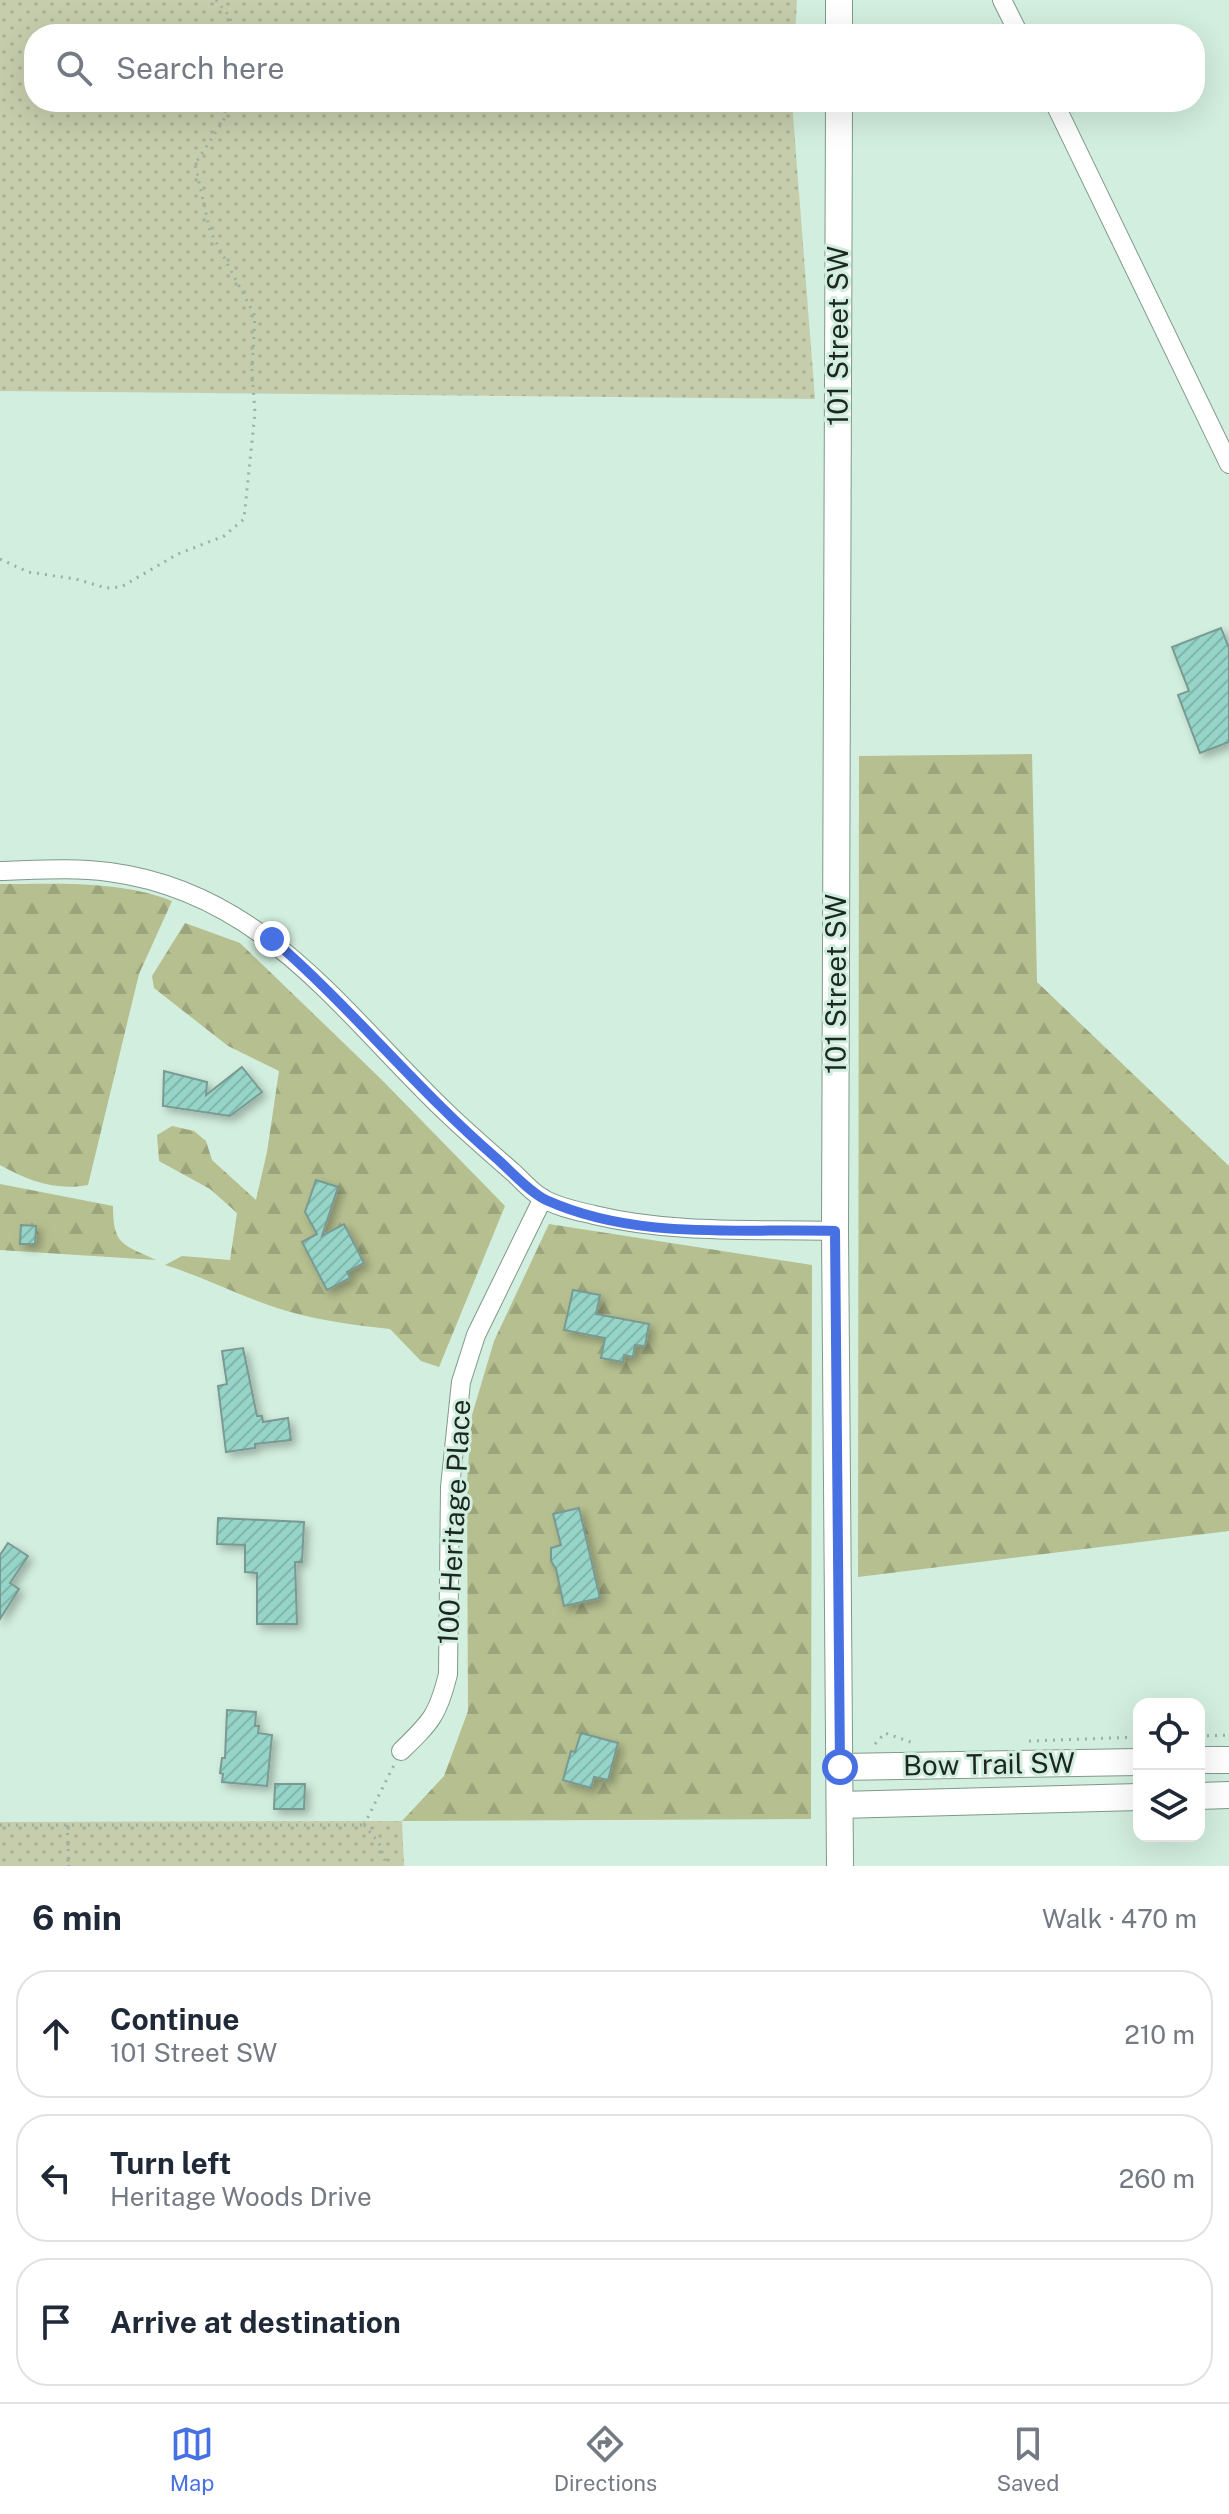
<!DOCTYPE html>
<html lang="en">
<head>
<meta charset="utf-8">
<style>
  body { margin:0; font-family:"Public Sans",sans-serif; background:#f6f6f7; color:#1f2937 }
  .controls { position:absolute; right:24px; bottom:24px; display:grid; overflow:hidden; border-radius:16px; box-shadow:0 8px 32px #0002 }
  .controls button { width:72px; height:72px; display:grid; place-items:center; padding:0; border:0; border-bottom:2px solid #e0e1e3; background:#fff; color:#1f2937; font:40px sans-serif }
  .stop { position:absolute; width:24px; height:24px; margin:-18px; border:6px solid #4770e2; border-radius:50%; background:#fff }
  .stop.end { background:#4770e2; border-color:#fff; box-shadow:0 2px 8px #0008 }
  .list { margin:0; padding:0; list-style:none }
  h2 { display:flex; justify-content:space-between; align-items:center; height:104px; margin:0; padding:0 32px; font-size:34px }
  h2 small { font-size:26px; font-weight:400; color:#747a83 }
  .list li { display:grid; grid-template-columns:52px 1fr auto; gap:24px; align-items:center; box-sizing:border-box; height:128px; margin:0 16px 16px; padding:0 16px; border:2px solid #e0e1e3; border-radius:32px }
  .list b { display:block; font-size:30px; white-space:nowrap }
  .list p { margin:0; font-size:26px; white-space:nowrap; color:#747a83 }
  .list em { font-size:26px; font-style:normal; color:#747a83 }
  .icon { flex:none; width:44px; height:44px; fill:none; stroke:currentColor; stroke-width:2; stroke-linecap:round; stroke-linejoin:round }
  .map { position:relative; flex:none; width:1229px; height:1866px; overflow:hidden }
  .search { position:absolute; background:#fff; box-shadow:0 8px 32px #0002; left:24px; right:24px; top:24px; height:88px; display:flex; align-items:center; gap:20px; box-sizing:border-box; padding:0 28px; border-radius:32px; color:#747a83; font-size:30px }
  .sheet { height:536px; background:#fff }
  nav { display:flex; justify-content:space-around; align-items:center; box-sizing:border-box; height:112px; border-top:2px solid #e0e1e3; background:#fff; font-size:22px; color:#747a83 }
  nav a { display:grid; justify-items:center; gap:4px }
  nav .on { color:#4770e2 }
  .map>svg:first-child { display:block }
</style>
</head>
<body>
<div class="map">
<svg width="1229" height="1866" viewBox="0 0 1229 1866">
  <defs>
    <pattern id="grass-dots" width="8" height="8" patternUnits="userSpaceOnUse" patternTransform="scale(2)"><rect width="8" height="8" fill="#c6cdac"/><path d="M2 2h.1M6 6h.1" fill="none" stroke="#aab094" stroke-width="1.8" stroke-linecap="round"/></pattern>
    <pattern id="forest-firs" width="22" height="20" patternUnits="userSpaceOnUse" patternTransform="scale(2)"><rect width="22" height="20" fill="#b5bf8f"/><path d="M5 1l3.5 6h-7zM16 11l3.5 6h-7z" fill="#9ba47b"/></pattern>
    <pattern id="building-hatch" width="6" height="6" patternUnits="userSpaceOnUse" patternTransform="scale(2)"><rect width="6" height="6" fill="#96d4c8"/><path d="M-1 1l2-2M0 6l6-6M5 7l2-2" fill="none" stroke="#81b6ac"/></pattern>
    <filter id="shadow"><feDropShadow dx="4.5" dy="4.5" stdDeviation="4" flood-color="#0004"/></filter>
  </defs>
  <rect width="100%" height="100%" fill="#d2eede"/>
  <!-- grass -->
  <path fill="url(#grass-dots)" d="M 0,0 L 797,0 L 795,34 L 34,34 L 34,102 L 792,102 L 815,399 L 0,391 Z
    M 402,1821 L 404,1866 L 0,1866 L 0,1822 Z"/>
  <!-- forest -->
  <path fill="url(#forest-firs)" d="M 1032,754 L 1037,982 L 1229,1166 L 1229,1531 L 858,1577 L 859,756 Z
    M 0,884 C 56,884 120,880 172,901 L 139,974 L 88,1185 C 57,1191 28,1181 0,1165 Z
    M 185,923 L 240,943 L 382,1080 L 505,1206 L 439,1367 L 421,1361 L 390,1329 C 355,1325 321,1321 287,1311 C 245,1299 207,1278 165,1265 L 182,1256 L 230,1260 L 237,1213 L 210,1189 L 159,1161 L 157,1135 L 172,1126 L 194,1131 L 206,1141 L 212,1160 L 256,1200 L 267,1152 L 279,1071 L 228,1046 L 154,988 L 152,976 Z
    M 0,1184 L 113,1206 C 113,1246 123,1244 156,1260 L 0,1250 Z
    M 549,1224 L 812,1265 L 811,1819 L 402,1821 L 444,1776 L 468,1711 L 467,1481 L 472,1415 L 494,1341 Z"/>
  <!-- building -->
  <path fill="url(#building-hatch)" stroke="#799a93" stroke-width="2" filter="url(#shadow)" d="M 1221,628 L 1229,648 L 1229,742 L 1200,753 L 1178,695 L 1189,691 L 1172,647 Z
    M 242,1067 L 262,1092 L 230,1116 L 163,1106 L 164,1071 L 207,1082 L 206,1095 Z
    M 316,1180 L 338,1187 L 322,1236 L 344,1224 L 364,1263 L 347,1272 L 350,1278 L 327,1290 L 302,1242 L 317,1234 L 305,1212 Z
    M 21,1225 L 36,1226 L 35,1244 L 20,1244 Z
    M 573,1290 L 600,1295 L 596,1314 L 649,1324 L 645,1346 L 635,1345 L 633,1357 L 624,1355 L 623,1362 L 601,1358 L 605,1338 L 564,1330 Z
    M 243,1348 L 257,1416 L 262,1416 L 263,1422 L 288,1418 L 291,1440 L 255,1444 L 255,1448 L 226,1452 L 218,1386 L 227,1384 L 222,1351 Z
    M 579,1508 L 600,1598 L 564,1606 L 556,1569 L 551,1561 L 551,1548 L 561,1545 L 553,1514 Z
    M 218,1518 L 304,1522 L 302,1562 L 295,1562 L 297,1624 L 257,1624 L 257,1573 L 245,1572 L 245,1545 L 217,1544 Z
    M 8,1543 L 28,1556 L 10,1583 L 19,1589 L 0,1619 L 0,1555 Z
    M 227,1710 L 256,1712 L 255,1726 L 259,1726 L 258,1733 L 272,1735 L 267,1786 L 222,1782 L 223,1774 L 220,1773 L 222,1758 L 225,1758 Z
    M 581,1733 L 618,1743 L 608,1780 L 594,1777 L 591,1788 L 563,1780 L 571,1751 L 575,1752 Z
    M 275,1784 L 305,1784 L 304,1809 L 274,1809 Z"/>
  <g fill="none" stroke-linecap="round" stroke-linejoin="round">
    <defs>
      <path id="street" d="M 1002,0 L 1019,34
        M 1054,102 L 1229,464
        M 0,871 C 36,870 73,867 109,872 C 264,892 343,1014 447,1113 C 469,1134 492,1154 515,1174 C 523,1182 532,1192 542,1198 C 557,1207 578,1211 594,1215 C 674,1234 753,1229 835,1231
        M 401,1751 C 431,1722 438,1715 448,1674 L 450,1487 L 461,1382 L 476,1335 L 543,1198"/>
      <path id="secondary" d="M 839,34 L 839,0
        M 839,102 L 835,1231 L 840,1866
        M 1199,1760 L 1229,1760
        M 840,1767 L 1139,1762
        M 1199,1796 L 1229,1795
        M 840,1805 L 1139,1797"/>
    </defs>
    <!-- street casing -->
    <use href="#street" stroke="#7f998a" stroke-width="20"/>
    <!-- secondary casing -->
    <use href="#secondary" stroke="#7f998a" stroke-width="28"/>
    <!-- path -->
    <path stroke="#99b0a3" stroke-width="3" stroke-dasharray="2 6" stroke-linecap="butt" d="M 216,0 L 230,17 L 234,34
      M 0,559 L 28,572 L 76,579 L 106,588 L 121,587 L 178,554 L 224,536 L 244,519 L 255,412 L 252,371 L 255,316 L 210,231 L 195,164 L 225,118 L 226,102
      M 1199,1736 L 1229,1735
      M 1029,1741 L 1139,1737
      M 875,1744 L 885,1733 L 913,1743
      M 0,1825 L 364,1825
      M 67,1825 L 69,1866
      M 364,1825 L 394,1765
      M 364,1825 L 379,1843 L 387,1866"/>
    <!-- street -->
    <use href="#street" stroke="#fff" stroke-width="18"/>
    <!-- secondary -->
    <use href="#secondary" stroke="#fff" stroke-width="26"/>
  </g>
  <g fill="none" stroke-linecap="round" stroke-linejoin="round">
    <!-- route -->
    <path stroke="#4770e2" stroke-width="10" d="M 272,939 C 351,1007 416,1089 495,1157 C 510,1170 528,1191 546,1200 C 637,1241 739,1228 835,1231 L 840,1767"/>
  </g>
  <g text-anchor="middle" stroke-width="6" stroke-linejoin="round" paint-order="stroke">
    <!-- street labels -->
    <g font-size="28" fill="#1d2721" stroke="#d2eede">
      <text transform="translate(838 336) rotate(-90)" y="10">101 Street SW</text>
      <text transform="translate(836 984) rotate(-90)" y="10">101 Street SW</text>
      <text transform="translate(454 1522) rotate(-87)" y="10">100 Heritage Place</text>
      <text transform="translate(989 1764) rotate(-1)" y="10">Bow Trail SW</text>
    </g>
  </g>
</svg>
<div class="controls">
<button><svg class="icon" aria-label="locate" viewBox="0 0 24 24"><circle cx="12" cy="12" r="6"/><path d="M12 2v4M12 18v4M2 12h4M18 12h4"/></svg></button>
<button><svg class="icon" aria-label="layers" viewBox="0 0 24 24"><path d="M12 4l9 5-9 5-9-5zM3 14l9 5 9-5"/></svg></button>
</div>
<div class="stop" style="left:840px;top:1767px"></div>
<div class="stop end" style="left:272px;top:939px"></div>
<div class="search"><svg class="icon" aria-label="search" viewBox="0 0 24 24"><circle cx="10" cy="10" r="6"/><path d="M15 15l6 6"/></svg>Search here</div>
</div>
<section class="sheet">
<h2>6 min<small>Walk · 470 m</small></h2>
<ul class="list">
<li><svg class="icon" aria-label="ahead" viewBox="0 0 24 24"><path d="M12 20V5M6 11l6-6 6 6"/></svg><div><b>Continue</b><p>101 Street SW</p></div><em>210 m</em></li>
<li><svg class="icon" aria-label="left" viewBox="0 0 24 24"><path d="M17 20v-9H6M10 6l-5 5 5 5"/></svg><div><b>Turn left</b><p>Heritage Woods Drive</p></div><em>260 m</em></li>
<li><svg class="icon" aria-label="arrive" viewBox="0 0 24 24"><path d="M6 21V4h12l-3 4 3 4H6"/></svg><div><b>Arrive at destination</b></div></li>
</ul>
</section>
<nav>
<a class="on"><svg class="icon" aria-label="map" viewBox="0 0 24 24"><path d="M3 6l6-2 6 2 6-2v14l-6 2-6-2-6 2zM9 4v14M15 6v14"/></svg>Map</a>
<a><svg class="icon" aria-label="directions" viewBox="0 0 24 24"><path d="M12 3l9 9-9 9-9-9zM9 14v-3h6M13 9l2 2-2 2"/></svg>Directions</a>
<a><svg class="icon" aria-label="saved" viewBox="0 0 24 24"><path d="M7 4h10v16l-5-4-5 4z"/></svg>Saved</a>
</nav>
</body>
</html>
